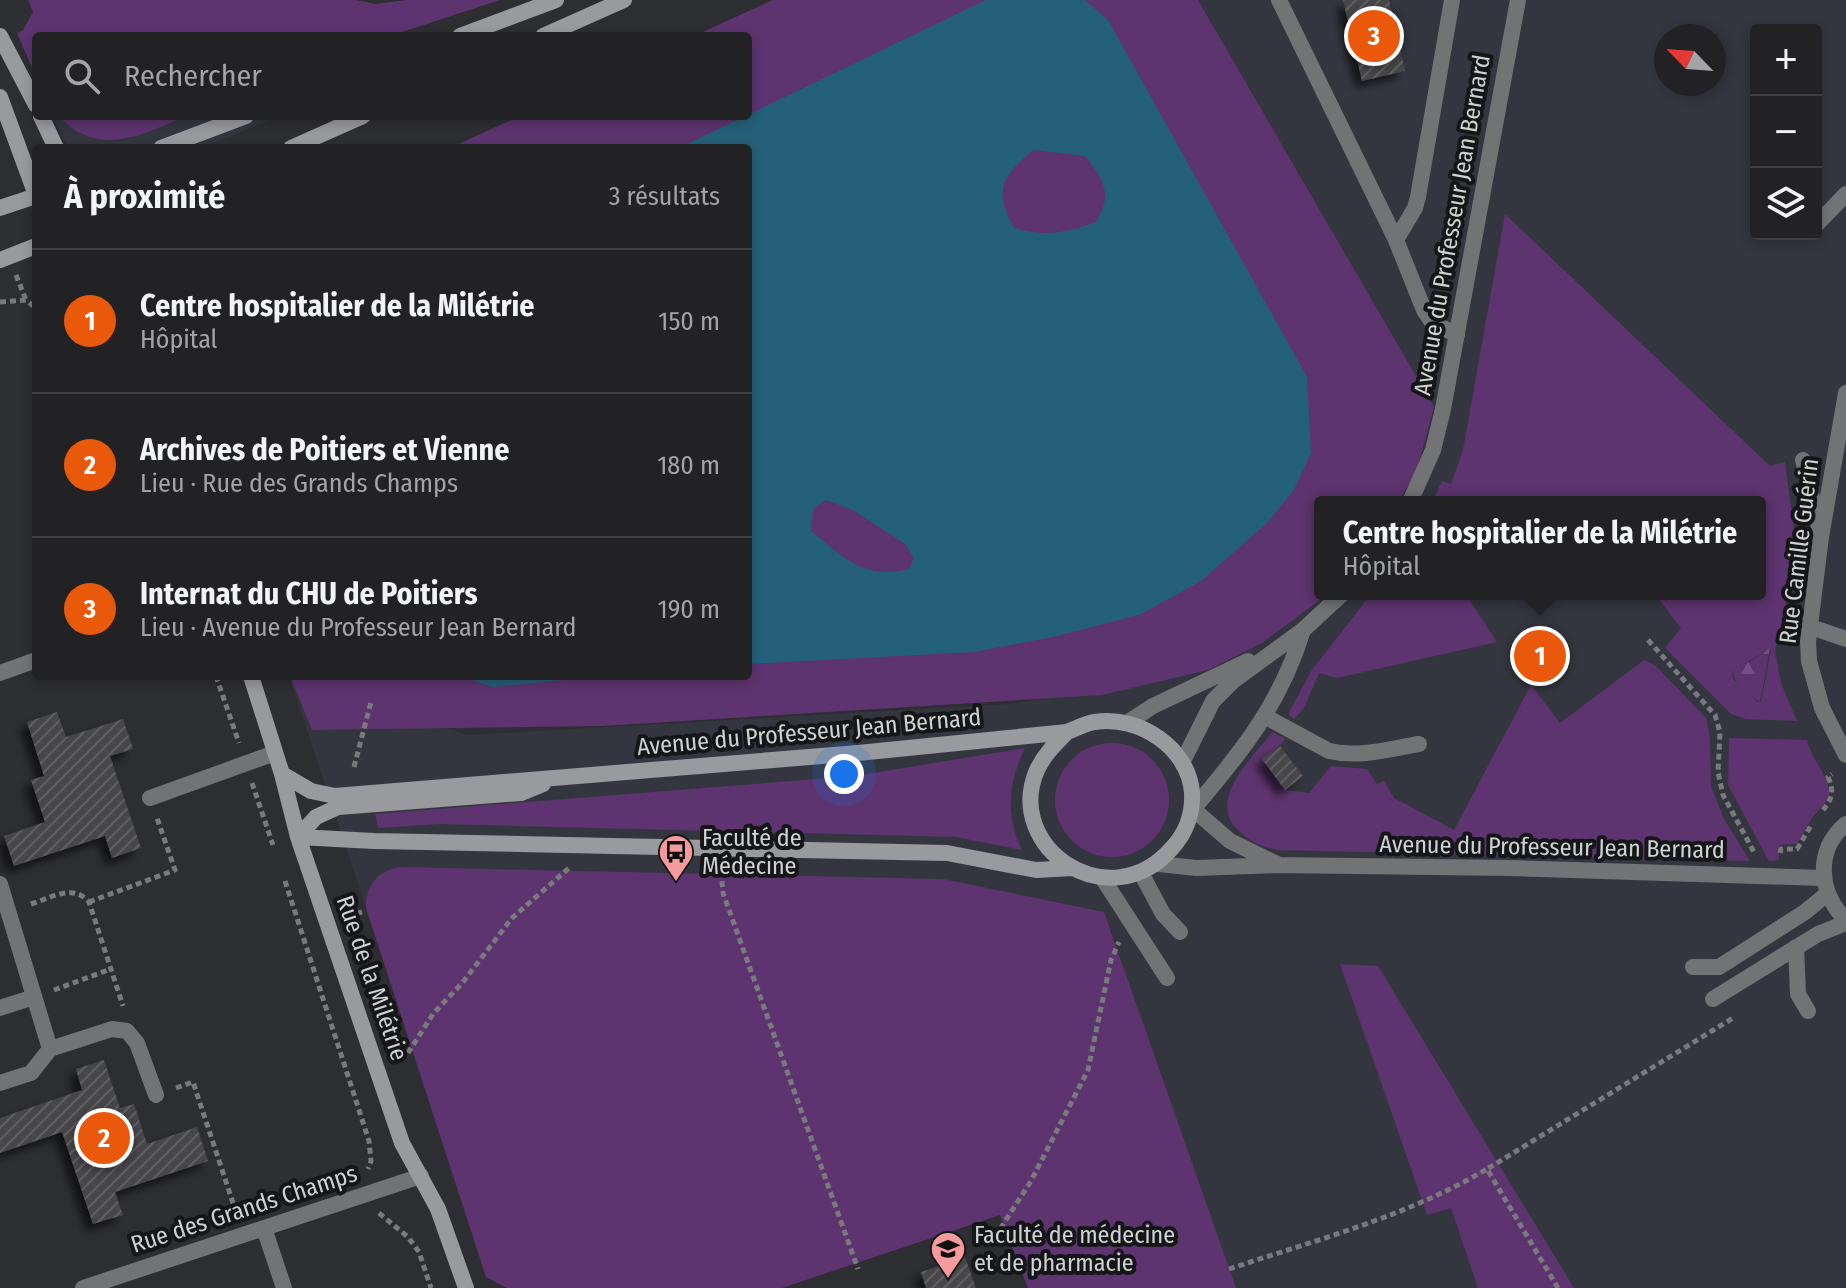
<!DOCTYPE html>
<html lang="fr">
<head>
<meta charset="utf-8">
<style>
  body { margin:0; font-family:"Fira Sans Condensed",sans-serif; background:#2a2a2d; color:#f1f3f6 }
  .controls { position:absolute; right:24px; top:24px; display:grid; overflow:hidden; border-radius:8px; box-shadow:0 4px 12px #0003 }
  .controls button { width:72px; height:72px; display:grid; place-items:center; padding:0; border:0; border-bottom:2px solid #3f3f42; background:#222225; color:#f1f3f6; font:40px sans-serif }
  .compass { position:absolute; left:1654px; top:24px; width:72px; height:72px; border-radius:50%; background:#222225; box-shadow:0 4px 12px #0003; rotate:295deg }
  .you { position:absolute; left:844px; top:774px; width:28px; height:28px; margin:-20px; border:6px solid #fff; border-radius:50%; background:#1a73e8; box-shadow:0 0 0 12px #1a73e833 }
  .badge { display:grid; place-items:center; width:52px; height:52px; border-radius:50%; background:#ea580c; color:#fff; font-size:26px; font-weight:700 }
  .pin { position:absolute; translate:-50% -50%; border:4px solid #fff; box-shadow:0 2px 8px #0006 }
  .popup { position:absolute; left:1314px; top:496px; width:452px; height:104px; box-sizing:border-box; display:grid; place-content:center; border-radius:8px; background:#222225; filter:drop-shadow(0 2px 6px #0005); font-size:26px; white-space:nowrap; color:#a2a4a7 }
  .popup b { font-size:30px; color:#f1f3f6 }
  .popup::after { content:''; position:absolute; left:50%; top:100%; margin-left:-16px; border:16px solid transparent; border-top-color:#222225 }
  .list { margin:0; padding:0; list-style:none }
  h2 { display:flex; justify-content:space-between; align-items:center; height:104px; margin:0; padding:0 32px; font-size:34px }
  h2 small { font-size:26px; font-weight:400; color:#a2a4a7 }
  .list li { display:grid; grid-template-columns:52px 1fr auto; gap:24px; align-items:center; box-sizing:border-box; height:144px; padding:0 32px; border-top:2px solid #3f3f42 }
  .list b { display:block; font-size:30px; white-space:nowrap }
  .list p { margin:0; font-size:26px; white-space:nowrap; color:#a2a4a7 }
  .list em { font-size:26px; font-style:normal; color:#a2a4a7 }
  .icon { flex:none; width:44px; height:44px; fill:none; stroke:currentColor; stroke-width:2; stroke-linecap:round; stroke-linejoin:round }
  .map { position:relative; flex:none; width:1846px; height:1288px; overflow:hidden }
  .search { position:absolute; background:#222225; box-shadow:0 4px 12px #0003; left:32px; top:32px; width:720px; height:88px; display:flex; align-items:center; gap:20px; box-sizing:border-box; padding:0 28px; border-radius:8px; color:#a2a4a7; font-size:30px }
  .panel { position:absolute; background:#222225; box-shadow:0 4px 12px #0003; left:32px; top:144px; width:720px; height:536px; border-radius:8px }
  .map>svg:first-child { display:block }
</style>
</head>
<body>
<div class="map">
<svg width="1846" height="1288" viewBox="0 0 1846 1288">
  <defs>
    <pattern id="forest-firs" width="22" height="20" patternUnits="userSpaceOnUse" patternTransform="scale(2)"><rect width="22" height="20" fill="#5d346f"/><path d="M5 1l3.5 6h-7zM16 11l3.5 6h-7z" fill="#735083"/></pattern>
    <pattern id="building-hatch" width="6" height="6" patternUnits="userSpaceOnUse" patternTransform="scale(2)"><rect width="6" height="6" fill="#464649"/><path d="M-1 1l2-2M0 6l6-6M5 7l2-2" fill="none" stroke="#606062"/></pattern>
    <filter id="shadow"><feDropShadow dx="-7" dy="7" stdDeviation="4" flood-color="#0009"/></filter>
  </defs>
  <rect width="100%" height="100%" fill="#2d2e31"/>
  <!-- built -->
  <path fill="#34363f" fill-rule="evenodd" d="M 1198,0 L 1846,0 L 1846,1288 L 1232,1288 L 1111,930 L 422,1076 L 289,676 L 311,676 L 371,702 L 467,735 L 1010,704 L 1208,670 L 1328,594 L 1760,594 L 1760,502 L 1398,502 L 1416,473 L 1434,407 ZM 1756,30 L 1816,30 L 1816,234 L 1756,234 ZM 1666,36 L 1714,36 L 1714,84 L 1666,84 Z
    M 52,116 L 279,116 L 202,148 L 68,148 Z"/>
  <!-- green -->
  <path fill="#5d346f" fill-rule="evenodd" d="M 28,0 L 356,0 L 375,4 L 406,0 L 500,0 L 390,36 L 36,36 L 36,77 L 17,33 L 23,30 L 33,12 Z
    M 773,0 L 1198,0 L 1434,407 L 1416,473 L 1398,502 L 1320,502 L 1320,594 L 1328,594 L 1262,643 L 1208,670 L 1102,695 L 603,726 L 312,730 L 290,676 L 748,676 L 748,148 L 450,148 L 520,116 L 748,116 L 748,36 L 694,36 Z
    M 59,116 L 186,116 C 142,135 98,159 59,116 Z
    M 1505,214 L 1770,466 L 1785,462 L 1797,553 L 1775,651 L 1781,683 L 1797,721 L 1746,719 L 1731,714 L 1665,648 L 1681,628 L 1655,594 L 1760,594 L 1760,502 L 1432,502 L 1442,481 L 1451,484 L 1463,450 ZM 1768,649 L 1771,650 L 1761,702 L 1758,702 L 1733,679 L 1732,672 Z
    M 1371,594 L 1479,594 L 1470,601 L 1497,642 L 1337,678 L 1319,673 L 1304,708 L 1294,719 L 1289,715 L 1289,712 L 1312,670 Z
    M 1644,660 L 1655,665 L 1706,718 L 1710,738 L 1711,786 L 1724,819 L 1750,861 L 1277,850 C 1262,847 1249,841 1238,830 C 1206,799 1254,757 1272,732 L 1286,739 L 1263,760 L 1285,790 L 1309,793 L 1331,766 L 1367,769 L 1377,784 L 1384,781 L 1394,798 L 1454,830 L 1531,685 L 1560,723 Z
    M 1729,738 L 1807,740 C 1811,760 1832,778 1829,798 L 1812,818 L 1797,844 L 1779,845 L 1779,860 L 1769,861 L 1728,785 Z
    M1055 800a57 57 0 1 1 114 0a57 57 0 1 1-114 0Z
    M 1025,748 C 1008,783 1005,815 1022,850 L 956,837 L 439,824 L 378,828 L 375,814 L 855,776 Z
    M 399,867 L 943,879 L 1104,912 L 1236,1288 L 1028,1288 L 1000,1215 L 782,1288 L 507,1288 L 486,1277 L 366,908 C 366,885 377,872 399,867 Z
    M 1340,964 L 1378,966 L 1574,1288 L 1478,1288 L 1451,1208 L 1427,1215 Z"/>
  <!-- forest -->
  <path fill="url(#forest-firs)" d="M 1770,648 L 1760,702 C 1746,692 1721,676 1741,660 L 1746,664 Z"/>
  <!-- water -->
  <path fill="#256079" fill-rule="evenodd" d="M 986,0 L 1085,0 L 1108,20 L 1307,377 L 1311,453 L 1294,490 L 1267,523 L 1201,581 L 1141,614 L 1058,636 L 974,652 L 748,664 L 748,148 L 679,148 ZM 1033,150 L 1085,156 C 1104,180 1113,194 1096,222 C 1065,233 1045,237 1014,228 C 992,189 1003,177 1033,150 ZM 826,500 L 853,510 L 905,544 L 914,558 L 909,569 C 863,580 845,558 811,531 L 813,509 Z
    M 460,676 L 603,676 L 493,687 Z"/>
  <!-- building -->
  <path fill="url(#building-hatch)" filter="url(#shadow)" d="M 1343,0 L 1389,0 L 1405,71 L 1362,81 Z
    M 57,712 L 66,737 L 123,719 L 133,749 L 110,756 L 141,848 L 112,858 L 105,836 L 14,866 L 4,836 L 45,822 L 31,780 L 44,776 L 27,722 Z
    M 1280,746 L 1303,776 L 1285,790 L 1262,759 Z
    M 104,1060 L 120,1108 L 134,1104 L 147,1144 L 197,1127 L 208,1161 L 115,1192 L 123,1215 L 93,1224 L 62,1132 L 0,1153 L 0,1118 L 82,1090 L 76,1069 Z
    M 965,1257 L 976,1288 L 926,1288 L 921,1272 Z"/>
  <g fill="none" stroke-linecap="round" stroke-linejoin="round">
    <!-- path -->
    <path stroke="#797a7d" stroke-width="5" stroke-dasharray="6 4" stroke-linecap="butt" d="M 16,275 L 26,300
      M 0,302 L 26,300 L 36,308
      M 1648,640 L 1715,715 L 1720,732 L 1718,772 L 1723,795 L 1755,854
      M 216,676 L 239,743
      M 354,767 L 371,702
      M 252,783 L 273,845
      M 1823,810 C 1833,798 1834,791 1828,777 L 1832,774
      M 1780,853 L 1781,849 L 1797,849 L 1812,824
      M 721,871 L 723,893 L 858,1269
      M 285,881 L 369,1141 L 371,1161 L 368,1169
      M 89,902 L 175,870 L 157,818
      M 31,904 C 51,898 73,883 89,902 L 123,1006
      M 348,916 L 362,912
      M 54,990 L 111,969
      M 408,1053 L 433,1014 L 463,982 L 512,918 L 569,868
      M 176,1088 L 193,1082 L 237,1215
      M 379,1213 L 408,1237 L 419,1252 L 431,1288
      M 995,1237 L 1031,1181 L 1088,1070 L 1111,960 L 1119,942
      M 1229,1269 C 1316,1240 1408,1216 1487,1169
      M 1558,1288 L 1487,1169 L 1733,1018"/>
    <!-- lane -->
    <path stroke="#727375" stroke-width="16" d="M 1279,0 L 1396,240 L 1424,310 L 1432,322 L 1457,335
      M 1816,225 L 1846,194
      M 1396,240 L 1415,208 L 1418,197 L 1452,0
      M 1803,460 L 1821,535
      M 1808,626 L 1846,639
      M 1266,717 L 1329,751 C 1360,758 1389,749 1419,744
      M 150,798 L 275,753
      M 1193,809 C 1242,752 1281,703 1303,630
      M 1141,873 L 1163,914 L 1180,932
      M 1103,879 L 1167,978
      M 0,884 L 50,1049 L 112,1029 L 127,1031 L 137,1043 L 156,1095
      M 1796,947 L 1798,994 L 1808,1011
      M 1693,967 L 1719,967 L 1805,912 L 1827,894
      M 1713,999 L 1818,934 L 1846,923
      M 0,1008 L 34,997
      M 0,1083 L 31,1073 L 50,1049"/>
    <!-- street -->
    <path stroke="#727375" stroke-width="16" d="M 1846,393 L 1821,537 L 1808,642 L 1809,661 L 1822,708 L 1846,755
      M 1410,502 L 1433,450 L 1443,409 L 1518,0
      M 0,673 L 36,660
      M 1127,723 L 1153,706 L 1248,661
      M 1183,761 L 1213,701 L 1233,681 L 1303,630 L 1342,594
      M 1193,809 L 1230,841 L 1277,864
      M 1846,824 C 1814,850 1819,894 1846,920
      M 1159,864 L 1196,868 L 1278,865 L 1510,868 L 1823,878
      M 264,1228 L 284,1288
      M 83,1288 L 421,1176"/>
    <!-- secondary -->
    <path stroke="#999a9d" stroke-width="16" d="M 0,36 L 36,105
      M 460,36 L 556,0
      M 543,36 L 624,0
      M 0,97 L 36,195
      M 41,116 L 56,148
      M 161,148 L 246,116
      M 291,148 L 363,116
      M 0,208 L 36,196
      M 0,260 L 36,246
      M 251,676 L 282,774 L 298,837 L 402,1143 L 438,1209 L 466,1288
      M 282,774 L 311,791 L 335,796 L 858,753 L 1067,732 C 1075,729 1086,723 1095,722 C 1139,715 1189,748 1192,793 C 1193,813 1186,833 1172,848 C 1110,920 1003,848 1037,770 C 1044,755 1055,744 1067,732
      M 298,837 L 374,841 L 947,853 L 1036,870 L 1072,868
      M 298,837 L 316,817 L 338,807 L 521,793 L 543,784"/>
  </g>
  <!-- icons -->
  <defs>
    <symbol id="bus-pin" viewBox="-11 -11 22 30"><path d="M0 17L-7.5 6A9.5 9.5 0 1 1 7.5 6Z" fill="#f59b9d" stroke="#151617"/><path d="M-5-6H5V4H4V6H2V4H-2V6H-4V4H-5ZM-3.5-4V0h7V-4ZM-3.5 1.2v1.5H-2V1.2ZM2 1.2v1.5H3.5V1.2Z" fill="#111"/></symbol>
    <symbol id="university-pin" viewBox="-11 -11 22 30"><path d="M0 17L-7.5 6A9.5 9.5 0 1 1 7.5 6Z" fill="#f59b9d" stroke="#151617"/><path d="M0-5L7-2L0 1L-7-2ZM-4 1L0 2.5L4 1V4Q0 6-4 4Z" fill="#111"/></symbol>
  </defs>
  <g fill-rule="evenodd">
    <use href="#bus-pin" x="656" y="832" width="40" height="54"/>
    <use href="#university-pin" x="928" y="1229" width="40" height="54"/>
  </g>
  <g text-anchor="middle" stroke-width="8" stroke-linejoin="round" paint-order="stroke">
    <!-- street labels -->
    <g font-size="24" fill="#d0d1d3" stroke="#151617">
      <text transform="translate(1452 225) rotate(-80)" y="8">Avenue du Professeur Jean Bernard</text>
      <text transform="translate(1799 551) rotate(-83)" y="8">Rue Camille Guérin</text>
      <text transform="translate(809 732) rotate(-5)" y="8">Avenue du Professeur Jean Bernard</text>
      <text transform="translate(1552 847) rotate(1)" y="8">Avenue du Professeur Jean Bernard</text>
      <text transform="translate(372 978) rotate(71)" y="8">Rue de la Milétrie</text>
      <text transform="translate(244 1209) rotate(-18)" y="8">Rue des Grands Champs</text>
    </g>
    <!-- poi labels -->
    <g font-size="24" fill="#d0d1d3" stroke="#151617" text-anchor="start">
      <text x="702" y="846">Faculté de<tspan x="702" dy="28">Médecine</tspan></text>
      <text x="974" y="1243">Faculté de médecine<tspan x="974" dy="28">et de pharmacie</tspan></text>
    </g>
  </g>
</svg>
<div class="controls">
<button>+</button>
<button>−</button>
<button><svg class="icon" aria-label="layers" viewBox="0 0 24 24"><path d="M12 4l9 5-9 5-9-5zM3 14l9 5 9-5"/></svg></button>
</div>
<svg class="compass" viewBox="-18 -18 36 36"><path d="M0-13l5 13h-10z" fill="#e53935"/><path d="M0 13l5-13h-10z" fill="#a2a4a7"/></svg>
<div class="you"></div>
<div class="pin badge" style="left:1540px;top:656px">1</div>
<div class="popup"><b>Centre hospitalier de la Milétrie</b>Hôpital</div>
<div class="pin badge" style="left:104px;top:1138px">2</div>
<div class="pin badge" style="left:1374px;top:36px">3</div>
<div class="search"><svg class="icon" aria-label="search" viewBox="0 0 24 24"><circle cx="10" cy="10" r="6"/><path d="M15 15l6 6"/></svg>Rechercher</div>
<section class="panel">
<h2>À proximité<small>3 résultats</small></h2>
<ul class="list">
<li><span class="badge">1</span><div><b>Centre hospitalier de la Milétrie</b><p>Hôpital</p></div><em>150 m</em></li>
<li><span class="badge">2</span><div><b>Archives de Poitiers et Vienne</b><p>Lieu · Rue des Grands Champs</p></div><em>180 m</em></li>
<li><span class="badge">3</span><div><b>Internat du CHU de Poitiers</b><p>Lieu · Avenue du Professeur Jean Bernard</p></div><em>190 m</em></li>
</ul>
</section>
</div>
</body>
</html>
